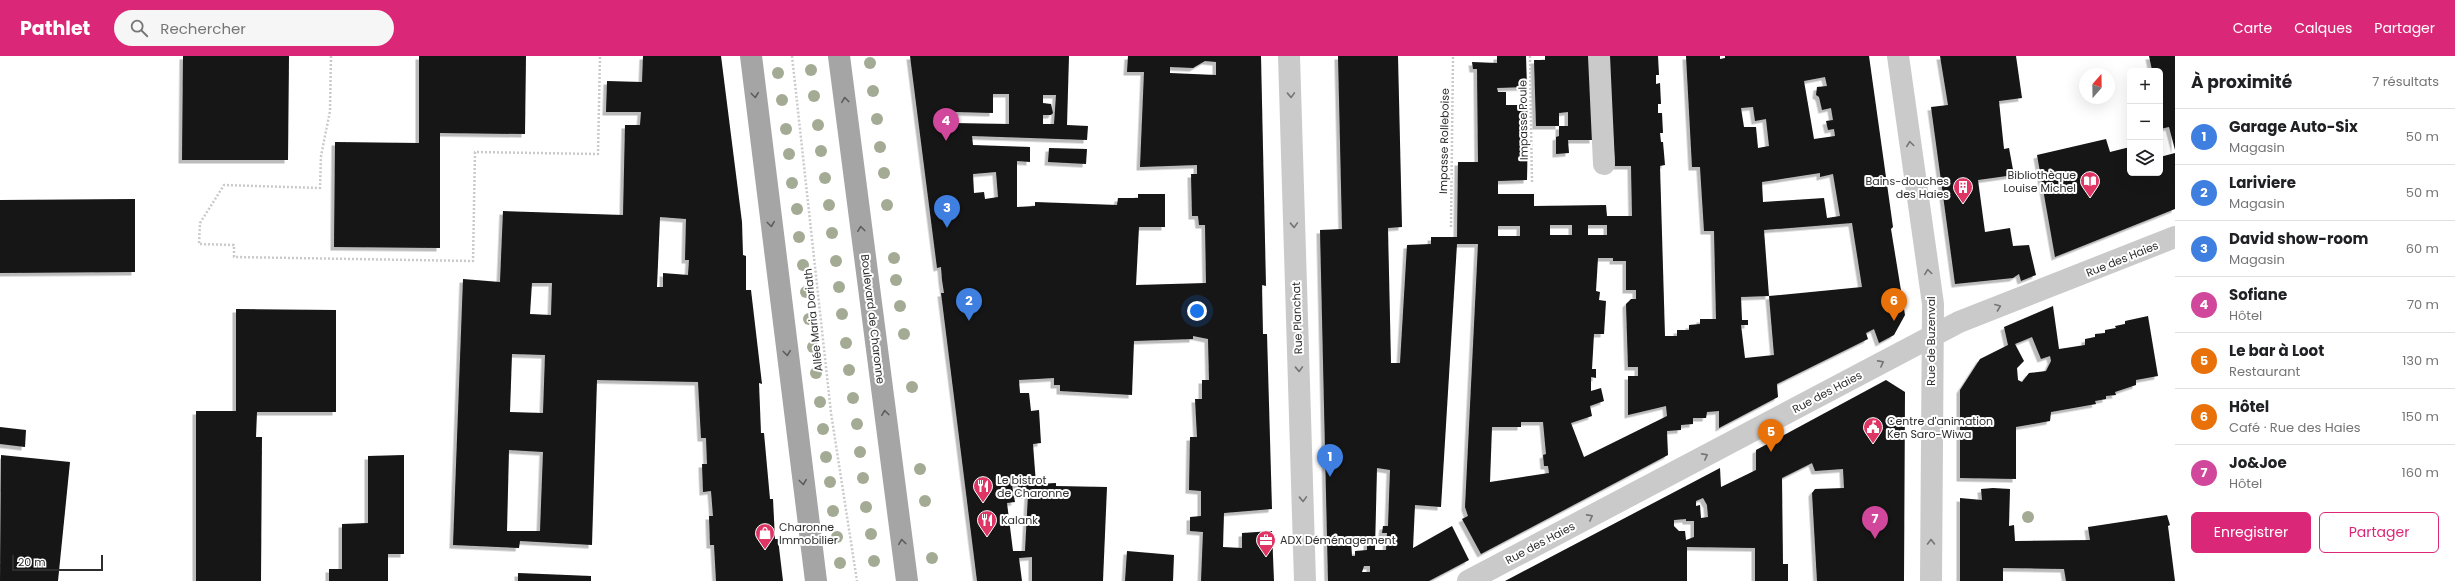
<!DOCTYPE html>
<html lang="fr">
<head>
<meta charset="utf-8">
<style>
  body { margin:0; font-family:Poppins,sans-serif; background:#f6f6f6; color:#202124 }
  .controls { position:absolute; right:12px; top:12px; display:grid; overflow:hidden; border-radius:6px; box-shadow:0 4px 16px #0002 }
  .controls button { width:36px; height:36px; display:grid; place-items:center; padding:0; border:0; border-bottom:1px solid #e0e0e0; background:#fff; color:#202124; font:20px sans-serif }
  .compass { position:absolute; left:2079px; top:12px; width:36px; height:36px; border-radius:50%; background:#fff; box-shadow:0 4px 16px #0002; rotate:20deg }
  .scale { position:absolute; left:12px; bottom:10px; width:91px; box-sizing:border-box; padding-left:4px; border:2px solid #2d2d2d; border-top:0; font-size:11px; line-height:14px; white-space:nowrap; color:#2d2d2d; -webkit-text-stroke:3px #fff; paint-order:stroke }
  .you { position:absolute; left:1197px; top:255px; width:14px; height:14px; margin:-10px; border:3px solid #fff; border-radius:50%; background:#1a73e8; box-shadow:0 0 0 6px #1a73e833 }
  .badge { display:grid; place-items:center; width:26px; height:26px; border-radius:50%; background:#db2777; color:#fff; font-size:13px; font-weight:700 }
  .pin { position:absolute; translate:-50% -33px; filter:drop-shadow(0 1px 2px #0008) }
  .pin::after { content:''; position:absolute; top:21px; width:14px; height:12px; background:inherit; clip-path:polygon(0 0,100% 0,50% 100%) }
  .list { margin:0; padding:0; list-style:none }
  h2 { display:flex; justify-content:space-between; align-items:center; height:52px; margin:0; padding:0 16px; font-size:17px }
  h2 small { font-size:13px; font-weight:400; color:#757577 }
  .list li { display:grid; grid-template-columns:26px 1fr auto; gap:12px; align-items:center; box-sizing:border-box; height:56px; padding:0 16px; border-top:1px solid #e0e0e0 }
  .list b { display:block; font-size:15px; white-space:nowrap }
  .list p { margin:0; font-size:13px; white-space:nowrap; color:#757577 }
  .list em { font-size:13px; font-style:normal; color:#757577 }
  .actions { display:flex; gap:8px; padding:12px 16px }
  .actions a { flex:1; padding:9px 0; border:1px solid #db2777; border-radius:6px; text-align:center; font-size:14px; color:#db2777 }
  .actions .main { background:#db2777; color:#fff }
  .icon { flex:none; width:22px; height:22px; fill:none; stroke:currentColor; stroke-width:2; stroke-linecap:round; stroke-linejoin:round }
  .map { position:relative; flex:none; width:2175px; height:525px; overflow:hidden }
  header { display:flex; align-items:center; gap:24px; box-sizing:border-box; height:56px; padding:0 20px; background:#db2777; color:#fff }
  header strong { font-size:19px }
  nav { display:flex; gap:22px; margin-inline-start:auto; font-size:14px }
  .search { width:280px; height:36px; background:#f6f6f6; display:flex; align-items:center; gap:10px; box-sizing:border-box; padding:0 14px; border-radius:22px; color:#757577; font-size:15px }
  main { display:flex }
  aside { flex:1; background:#fff }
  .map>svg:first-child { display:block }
</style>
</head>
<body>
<header>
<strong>Pathlet</strong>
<div class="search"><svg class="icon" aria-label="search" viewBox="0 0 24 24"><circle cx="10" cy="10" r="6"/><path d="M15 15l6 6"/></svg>Rechercher</div>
<nav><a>Carte</a><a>Calques</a><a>Partager</a></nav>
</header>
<main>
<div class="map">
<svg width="2175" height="525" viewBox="0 0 2175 525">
  <defs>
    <filter id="shadow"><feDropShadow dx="-3.5" dy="3.5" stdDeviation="0" flood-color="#0004"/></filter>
  </defs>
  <rect width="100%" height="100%" fill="#fff"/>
  <!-- building -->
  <path fill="#141414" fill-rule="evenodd" filter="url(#shadow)" d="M 183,0 L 289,0 L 288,104 L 182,104 Z
    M 419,0 L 526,0 L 525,78 L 440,77 L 440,192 L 334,191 L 335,86 L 419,87 Z
    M 643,0 L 721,0 L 742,166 L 743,199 L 746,200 L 746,234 L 751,234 L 762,328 L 759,327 L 761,377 L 764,377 L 770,443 L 773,443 L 775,483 L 778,483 L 783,525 L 716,525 L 714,489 L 710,489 L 709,460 L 713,460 L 711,435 L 703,436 L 702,408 L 707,408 L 706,382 L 701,382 L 698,326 L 597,324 L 592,489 L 520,485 L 519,492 L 453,489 L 463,223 L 500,226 L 503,155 L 623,159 L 625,69 L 640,69 L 641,56 L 606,56 L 607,25 L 642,26 ZM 660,161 L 686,163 L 685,204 L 689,204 L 688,219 L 663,217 L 663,231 L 657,231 ZM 532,227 L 552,227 L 551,259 L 530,258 ZM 512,298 L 545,299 L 543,357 L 510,356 ZM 509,394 L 543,396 L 540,475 L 507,475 Z
    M 910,0 L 1069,0 L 1067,69 L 1088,70 L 1087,84 L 972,80 L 973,89 L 1030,91 L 1030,106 L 1017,105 L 1017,151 L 1035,150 L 1035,146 L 1117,149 L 1118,142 L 1138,142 L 1138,138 L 1165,138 L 1165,171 L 1139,171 L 1136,229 L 1206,227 L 1205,169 L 1199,169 L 1198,160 L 1192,160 L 1191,118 L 1197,118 L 1197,109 L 1140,111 L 1144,16 L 1127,16 L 1128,0 L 1261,0 L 1266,230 L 1262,229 L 1263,278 L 1267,278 L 1272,453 L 1224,457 L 1223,491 L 1242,492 L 1242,477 L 1272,475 L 1274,525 L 1201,525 L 1203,476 L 1190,475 L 1190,461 L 1201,460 L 1201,435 L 1189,434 L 1190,381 L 1197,381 L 1195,343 L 1202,343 L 1202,324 L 1209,324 L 1208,283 L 1193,280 L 1193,283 L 1134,285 L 1132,339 L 1060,335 L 1060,329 L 1054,329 L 1054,322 L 1019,324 L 1020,337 L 1029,337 L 1031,355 L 1039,354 L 1041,387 L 1033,388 L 1036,428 L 1056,427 L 1056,430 L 1107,431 L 1103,525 L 1032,525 L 1032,501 L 1019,502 L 1022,525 L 977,525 L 941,237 L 944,237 L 942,224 L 941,211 L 937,212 ZM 1205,5 L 1216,6 L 1216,19 L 1170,17 L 1170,11 L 1193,12 ZM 993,38 L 1009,38 L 1009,68 L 952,67 L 951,60 L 955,60 L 955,56 L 993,57 ZM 1043,39 L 1056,39 L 1054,68 L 1043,68 L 1043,59 L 1051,59 L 1053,57 L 1051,48 L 1043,47 ZM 996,116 L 998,141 L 985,143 L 984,136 L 974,137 L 973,118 ZM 1012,429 L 1018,429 L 1019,439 L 1028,439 L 1025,495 L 1013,495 L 1007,447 L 1015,446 Z
    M 1338,0 L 1398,0 L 1402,171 L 1388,172 L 1391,307 L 1400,307 L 1407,189 L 1431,188 L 1431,181 L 1457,181 L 1458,106 L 1478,106 L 1477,13 L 1473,13 L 1472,6 L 1497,7 L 1497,0 L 1526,0 L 1527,31 L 1497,32 L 1498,36 L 1506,36 L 1506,49 L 1527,49 L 1528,71 L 1527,124 L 1498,125 L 1498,138 L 1534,138 L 1534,150 L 1606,149 L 1607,160 L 1632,160 L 1631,110 L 1615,110 L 1608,0 L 1658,0 L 1659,19 L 1656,19 L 1656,28 L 1660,27 L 1661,48 L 1658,48 L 1658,57 L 1662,57 L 1663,77 L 1660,77 L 1661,86 L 1663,86 L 1665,109 L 1660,110 L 1665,280 L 1677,280 L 1677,274 L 1689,274 L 1689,269 L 1700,268 L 1700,263 L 1716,263 L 1714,175 L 1704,175 L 1700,111 L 1692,111 L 1686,0 L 1720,0 L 1720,3 L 1725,2 L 1725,0 L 1869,0 L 1893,171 L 1891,173 L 1905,259 L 1894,279 L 1879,287 L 1874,273 L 1866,277 L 1868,283 L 1777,328 L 1778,341 L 1719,372 L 1719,355 L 1707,356 L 1706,362 L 1693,362 L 1693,368 L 1681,369 L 1681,374 L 1667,375 L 1668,399 L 1481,498 L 1462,463 L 1468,460 L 1465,451 L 1478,188 L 1457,188 L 1441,451 L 1415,449 L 1413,492 L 1452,470 L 1469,504 L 1429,525 L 1328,525 L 1320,174 L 1342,173 ZM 1825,21 L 1827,30 L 1817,31 L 1816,39 L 1819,41 L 1822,54 L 1831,52 L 1833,64 L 1826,65 L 1828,74 L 1834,73 L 1835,80 L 1814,83 L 1804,25 ZM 1753,51 L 1755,65 L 1766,63 L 1769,90 L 1758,92 L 1756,71 L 1744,71 L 1741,52 ZM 1820,117 L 1820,121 L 1833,118 L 1840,160 L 1827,162 L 1824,142 L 1763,146 L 1762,126 ZM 1852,167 L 1862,231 L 1769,240 L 1774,299 L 1745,302 L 1741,269 L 1748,269 L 1748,264 L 1742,264 L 1741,241 L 1769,240 L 1764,174 ZM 1550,169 L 1572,169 L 1572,179 L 1550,179 ZM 1588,169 L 1607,169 L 1607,179 L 1588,179 ZM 1498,170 L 1520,170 L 1520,180 L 1498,180 ZM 1598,202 L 1613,202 L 1613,205 L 1626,205 L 1626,234 L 1636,234 L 1636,243 L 1631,243 L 1626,248 L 1628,311 L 1638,311 L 1638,320 L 1628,320 L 1628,359 L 1666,350 L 1667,360 L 1584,401 L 1571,367 L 1592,360 L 1590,350 L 1604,345 L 1601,332 L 1591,335 L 1591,321 L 1596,322 L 1596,313 L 1592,313 L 1594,278 L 1604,278 L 1606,245 L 1599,244 L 1600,236 L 1596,235 ZM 1521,366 L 1543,366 L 1546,398 L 1543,399 L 1544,410 L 1548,410 L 1549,417 L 1490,426 L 1492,371 L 1521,371 ZM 1377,412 L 1390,414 L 1388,470 L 1383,470 L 1382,477 L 1387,477 L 1386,494 L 1375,494 ZM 1356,483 L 1367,485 L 1367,494 L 1355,495 L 1355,500 L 1352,500 L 1351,485 ZM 1364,510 L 1370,510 L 1370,516 L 1362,516 Z
    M 1545,0 L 1589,0 L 1593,84 L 1568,84 L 1569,97 L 1556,98 L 1556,81 L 1559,80 L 1559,70 L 1568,70 L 1568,56 L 1559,57 L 1559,70 L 1536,70 L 1534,4 L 1545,4 Z
    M 1940,0 L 2016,0 L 2022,42 L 1999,45 L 2004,93 L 2009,92 L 2014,119 L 1978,124 L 1985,176 L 2010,172 L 2013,190 L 2029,189 L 2036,219 L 2021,225 L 2019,218 L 2013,222 L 1955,228 L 1931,51 L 1948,49 Z
    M 2149,0 L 2175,0 L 2175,94 L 2169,71 L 2160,73 L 2160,15 L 2152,14 Z
    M 2106,83 L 2110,96 L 2130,91 L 2130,117 L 2160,117 L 2160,101 L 2175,97 L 2175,153 L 2055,201 L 2037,99 Z
    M 1049,92 L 1087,93 L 1086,108 L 1048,106 Z
    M 135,143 L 135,216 L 0,217 L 0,144 Z
    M 2053,250 L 2059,293 L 2085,289 L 2085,283 L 2095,281 L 2095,278 L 2105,277 L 2105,274 L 2116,272 L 2115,270 L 2125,268 L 2125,265 L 2148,260 L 2158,320 L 2136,324 L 2136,329 L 2115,336 L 2116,339 L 2106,340 L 2106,343 L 2095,345 L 2096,348 L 2051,356 L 2050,365 L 2016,371 L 2016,423 L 1960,422 L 1960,334 L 1980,303 L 2008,289 L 2004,271 ZM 2032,281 L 2041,303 L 2050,300 L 2051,305 L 2046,315 L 2029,317 L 2022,326 L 2018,324 L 2017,312 L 2024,305 L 2015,288 Z
    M 236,253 L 336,254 L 336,356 L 257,356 L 256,381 L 262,381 L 261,525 L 196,525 L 196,355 L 236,355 Z
    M 1886,324 L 1905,336 L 1904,525 L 1817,525 L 1812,437 L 1815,433 L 1844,432 L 1843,413 L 1815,415 L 1812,407 L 1782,422 L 1783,508 L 1788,508 L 1788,525 L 1755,525 L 1755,492 L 1687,491 L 1687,525 L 1505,525 L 1720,412 L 1721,431 L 1756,414 L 1756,394 ZM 1703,442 L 1707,449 L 1708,461 L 1701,462 L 1700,449 L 1696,450 L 1696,445 ZM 1686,463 L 1686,465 L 1694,465 L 1694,481 L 1686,484 L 1685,475 L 1679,475 L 1674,470 L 1674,464 Z
    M 0,371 L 26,374 L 25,391 L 0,388 Z
    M 1,399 L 70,406 L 58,525 L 0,525 Z
    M 404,399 L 404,498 L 388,498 L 388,525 L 329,525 L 329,513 L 342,513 L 342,468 L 368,467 L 368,400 Z
    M 1993,432 L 2010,433 L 2009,470 L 2014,469 L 2015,485 L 2090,484 L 2088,471 L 2167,459 L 2170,469 L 2168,470 L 2175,525 L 2066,525 L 2064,513 L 2003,512 L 2003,525 L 1960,525 L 1960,442 L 1982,444 L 1981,433 Z
    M 1127,495 L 1174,499 L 1173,525 L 1125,525 Z
    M 518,517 L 591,520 L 591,525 L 518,525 Z"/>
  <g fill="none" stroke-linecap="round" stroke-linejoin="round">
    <!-- path -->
    <path stroke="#cacaca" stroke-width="2.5" stroke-dasharray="2 2" stroke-linecap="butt" d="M 331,0 L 330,55 L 321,100 L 320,132 L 224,129 L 200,167 L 199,188 L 234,189 L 234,201 L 473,205 L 475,96 L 598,98 L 600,0
      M 792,0 L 831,357 L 857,525
      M 1530,0 L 1532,128
      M 1451,171 L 1453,0"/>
    <!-- minor -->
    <path stroke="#cacaca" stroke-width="22" d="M 1289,0 L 1305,525
      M 1599,0 L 1604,108
      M 1898,0 L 1933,248 L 1931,525
      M 1468,525 L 1959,266 L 2175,181"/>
    <!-- major -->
    <path stroke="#a5a5a5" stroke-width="22" d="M 751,0 L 816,525
      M 839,0 L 907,525"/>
  </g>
  <!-- trees -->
  <g fill="#a4ab94">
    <circle cx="870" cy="7" r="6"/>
    <circle cx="811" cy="14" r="6"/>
    <circle cx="778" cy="17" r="6"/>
    <circle cx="873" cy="35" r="6"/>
    <circle cx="814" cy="40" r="6"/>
    <circle cx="782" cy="44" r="6"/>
    <circle cx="877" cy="63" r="6"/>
    <circle cx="818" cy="69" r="6"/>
    <circle cx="786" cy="73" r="6"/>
    <circle cx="880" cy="91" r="6"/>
    <circle cx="821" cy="95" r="6"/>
    <circle cx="789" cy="98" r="6"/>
    <circle cx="884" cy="117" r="6"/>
    <circle cx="825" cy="122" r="6"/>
    <circle cx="792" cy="127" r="6"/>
    <circle cx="829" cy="149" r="6"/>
    <circle cx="887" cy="149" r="6"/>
    <circle cx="797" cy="153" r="6"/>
    <circle cx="832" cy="177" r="6"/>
    <circle cx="799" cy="181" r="6"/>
    <circle cx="894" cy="202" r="6"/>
    <circle cx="836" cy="205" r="6"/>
    <circle cx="803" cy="209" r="6"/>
    <circle cx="896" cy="224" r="6"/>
    <circle cx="839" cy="231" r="6"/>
    <circle cx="806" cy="236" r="6"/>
    <circle cx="900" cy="250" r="6"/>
    <circle cx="842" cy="258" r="6"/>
    <circle cx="809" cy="263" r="6"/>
    <circle cx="904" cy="278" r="6"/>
    <circle cx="846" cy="287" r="6"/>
    <circle cx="813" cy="291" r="6"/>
    <circle cx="849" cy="314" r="6"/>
    <circle cx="816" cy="317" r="6"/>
    <circle cx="912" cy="331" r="6"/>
    <circle cx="853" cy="342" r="6"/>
    <circle cx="820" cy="346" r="6"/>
    <circle cx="857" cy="368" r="6"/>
    <circle cx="823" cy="373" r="6"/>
    <circle cx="860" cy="396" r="6"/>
    <circle cx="826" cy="401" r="6"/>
    <circle cx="920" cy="413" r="6"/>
    <circle cx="863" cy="422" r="6"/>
    <circle cx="830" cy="426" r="6"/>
    <circle cx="925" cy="445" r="6"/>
    <circle cx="866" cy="451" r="6"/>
    <circle cx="833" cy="455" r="6"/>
    <circle cx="2028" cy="461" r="6"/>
    <circle cx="871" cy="478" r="6"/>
    <circle cx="837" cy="481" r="6"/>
    <circle cx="932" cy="502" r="6"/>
    <circle cx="874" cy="505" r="6"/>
    <circle cx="840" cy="507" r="6"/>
  </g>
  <!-- one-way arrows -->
  <defs><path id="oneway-chevron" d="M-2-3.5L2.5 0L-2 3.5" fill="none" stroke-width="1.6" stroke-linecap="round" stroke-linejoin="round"/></defs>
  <g stroke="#5d5d5d">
    <use href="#oneway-chevron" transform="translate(755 39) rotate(83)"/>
    <use href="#oneway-chevron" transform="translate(845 44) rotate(-97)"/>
    <use href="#oneway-chevron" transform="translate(771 168) rotate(83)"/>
    <use href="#oneway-chevron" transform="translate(861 173) rotate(-97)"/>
    <use href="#oneway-chevron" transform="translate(787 297) rotate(83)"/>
    <use href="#oneway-chevron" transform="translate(885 357) rotate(-97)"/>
    <use href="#oneway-chevron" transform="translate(803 426) rotate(83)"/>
    <use href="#oneway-chevron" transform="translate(902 486) rotate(-97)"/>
  </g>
  <g stroke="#747474">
    <use href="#oneway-chevron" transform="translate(1291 39) rotate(88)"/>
    <use href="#oneway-chevron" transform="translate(1910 88) rotate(-98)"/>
    <use href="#oneway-chevron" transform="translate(1294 169) rotate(88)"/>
    <use href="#oneway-chevron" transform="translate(1928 216) rotate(-98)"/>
    <use href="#oneway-chevron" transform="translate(1998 251) rotate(-21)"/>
    <use href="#oneway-chevron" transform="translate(1881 307) rotate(-28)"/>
    <use href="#oneway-chevron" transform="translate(1299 313) rotate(88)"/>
    <use href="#oneway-chevron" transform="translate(1705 400) rotate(-28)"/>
    <use href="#oneway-chevron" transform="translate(1303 443) rotate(88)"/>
    <use href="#oneway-chevron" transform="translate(1590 461) rotate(-28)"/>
    <use href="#oneway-chevron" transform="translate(1931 486) rotate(-90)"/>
  </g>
  <!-- icons -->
  <defs>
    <symbol id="library-pin" viewBox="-11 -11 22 30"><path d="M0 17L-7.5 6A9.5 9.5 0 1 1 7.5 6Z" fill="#de3565" stroke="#fff"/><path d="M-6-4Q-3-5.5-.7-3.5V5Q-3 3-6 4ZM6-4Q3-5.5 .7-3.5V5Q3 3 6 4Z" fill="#fff"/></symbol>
    <symbol id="building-pin" viewBox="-11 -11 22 30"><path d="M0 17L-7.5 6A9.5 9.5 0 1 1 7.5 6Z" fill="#de3565" stroke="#fff"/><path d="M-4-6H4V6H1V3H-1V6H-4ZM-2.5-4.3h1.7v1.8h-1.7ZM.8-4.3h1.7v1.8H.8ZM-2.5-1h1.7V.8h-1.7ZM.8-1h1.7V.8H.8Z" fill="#fff"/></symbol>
    <symbol id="civic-pin" viewBox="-11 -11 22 30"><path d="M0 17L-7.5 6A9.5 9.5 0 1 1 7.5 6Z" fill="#de3565" stroke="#fff"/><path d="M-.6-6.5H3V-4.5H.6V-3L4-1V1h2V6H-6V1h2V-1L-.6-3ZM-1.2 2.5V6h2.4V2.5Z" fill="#fff"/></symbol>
    <symbol id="restaurant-pin" viewBox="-11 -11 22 30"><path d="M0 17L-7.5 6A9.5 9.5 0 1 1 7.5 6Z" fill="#de3565" stroke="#fff"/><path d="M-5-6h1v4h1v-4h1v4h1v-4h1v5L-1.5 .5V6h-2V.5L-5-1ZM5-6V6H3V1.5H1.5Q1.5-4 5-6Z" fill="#fff"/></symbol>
    <symbol id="shop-pin" viewBox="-11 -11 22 30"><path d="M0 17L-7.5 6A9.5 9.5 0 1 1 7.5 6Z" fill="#de3565" stroke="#fff"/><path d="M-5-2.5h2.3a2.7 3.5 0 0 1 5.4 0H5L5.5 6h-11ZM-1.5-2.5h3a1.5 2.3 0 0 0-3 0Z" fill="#fff"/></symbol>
    <symbol id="office-pin" viewBox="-11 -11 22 30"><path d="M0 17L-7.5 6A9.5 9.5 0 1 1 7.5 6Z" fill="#de3565" stroke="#fff"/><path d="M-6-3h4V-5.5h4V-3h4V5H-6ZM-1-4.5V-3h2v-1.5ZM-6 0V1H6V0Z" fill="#fff"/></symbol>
  </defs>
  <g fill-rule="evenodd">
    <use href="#library-pin" x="2079" y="114" width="22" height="30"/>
    <use href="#building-pin" x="1952" y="120" width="22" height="30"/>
    <use href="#civic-pin" x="1862" y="360" width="22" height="30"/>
    <use href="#restaurant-pin" x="972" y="419" width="22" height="30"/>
    <use href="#restaurant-pin" x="976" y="453" width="22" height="30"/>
    <use href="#shop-pin" x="754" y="466" width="22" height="30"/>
    <use href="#office-pin" x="1255" y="473" width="22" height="30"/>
  </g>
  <g text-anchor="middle" stroke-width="4" stroke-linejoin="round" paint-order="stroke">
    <!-- street labels -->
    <g font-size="11" fill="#2d2d2d" stroke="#fff">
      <text transform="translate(1523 64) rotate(-91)" y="4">Impasse Poule</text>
      <text transform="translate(1444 85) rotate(-89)" y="4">Impasse Rolleboise</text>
      <text transform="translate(2122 203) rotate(-22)" y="4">Rue des Haies</text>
      <text transform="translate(1297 262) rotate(-92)" y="4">Rue Planchat</text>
      <text transform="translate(873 263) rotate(83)" y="4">Boulevard de Charonne</text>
      <text transform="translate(813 264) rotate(-96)" y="4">Allée Maria Doriath</text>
      <text transform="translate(1931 285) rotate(-90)" y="4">Rue de Buzenval</text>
      <text transform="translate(1827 336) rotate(-28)" y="4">Rue des Haies</text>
      <text transform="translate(1540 487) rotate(-28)" y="4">Rue des Haies</text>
    </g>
    <!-- poi labels -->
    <g font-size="11" fill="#2d2d2d" stroke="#fff" text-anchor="start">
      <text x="2076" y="123" text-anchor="end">Bibliothèque<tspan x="2076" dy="13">Louise Michel</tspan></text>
      <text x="1949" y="129" text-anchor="end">Bains-douches<tspan x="1949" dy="13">des Haies</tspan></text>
      <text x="1887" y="369">Centre d'animation<tspan x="1887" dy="13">Ken Saro-Wiwa</tspan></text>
      <text x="997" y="428">Le bistrot<tspan x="997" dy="13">de Charonne</tspan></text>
      <text x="1001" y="468">Kalank</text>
      <text x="779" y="475">Charonne<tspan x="779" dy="13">Immobilier</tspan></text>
      <text x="1280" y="488">ADX Déménagement</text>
    </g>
  </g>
</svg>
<div class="controls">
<button>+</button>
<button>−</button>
<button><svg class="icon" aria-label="layers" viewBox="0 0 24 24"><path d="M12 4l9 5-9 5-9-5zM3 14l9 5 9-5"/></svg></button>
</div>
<svg class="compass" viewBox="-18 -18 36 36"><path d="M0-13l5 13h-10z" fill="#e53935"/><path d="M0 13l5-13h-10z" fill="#757577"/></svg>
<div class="scale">20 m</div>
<div class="you"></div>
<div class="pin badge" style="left:1330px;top:421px;background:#3f7fe0">1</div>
<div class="pin badge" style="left:969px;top:265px;background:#3f7fe0">2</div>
<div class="pin badge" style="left:947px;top:172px;background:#3f7fe0">3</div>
<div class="pin badge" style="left:946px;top:85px;background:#d1479c">4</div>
<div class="pin badge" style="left:1771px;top:396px;background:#e8710a">5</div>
<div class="pin badge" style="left:1894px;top:265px;background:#e8710a">6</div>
<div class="pin badge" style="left:1875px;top:483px;background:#d1479c">7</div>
</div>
<aside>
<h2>À proximité<small>7 résultats</small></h2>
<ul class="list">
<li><span class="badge" style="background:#3f7fe0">1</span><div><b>Garage Auto-Six</b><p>Magasin</p></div><em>50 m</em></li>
<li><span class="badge" style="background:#3f7fe0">2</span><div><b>Lariviere</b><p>Magasin</p></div><em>50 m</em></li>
<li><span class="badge" style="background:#3f7fe0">3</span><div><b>David show-room</b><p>Magasin</p></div><em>60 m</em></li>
<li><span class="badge" style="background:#d1479c">4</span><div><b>Sofiane</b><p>Hôtel</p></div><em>70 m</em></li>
<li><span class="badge" style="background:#e8710a">5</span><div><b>Le bar à Loot</b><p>Restaurant</p></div><em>130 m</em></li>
<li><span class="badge" style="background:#e8710a">6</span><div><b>Hôtel</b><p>Café · Rue des Haies</p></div><em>150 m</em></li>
<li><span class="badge" style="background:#d1479c">7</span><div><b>Jo&amp;Joe</b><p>Hôtel</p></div><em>160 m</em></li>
</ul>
<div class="actions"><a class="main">Enregistrer</a><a>Partager</a></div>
</aside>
</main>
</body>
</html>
